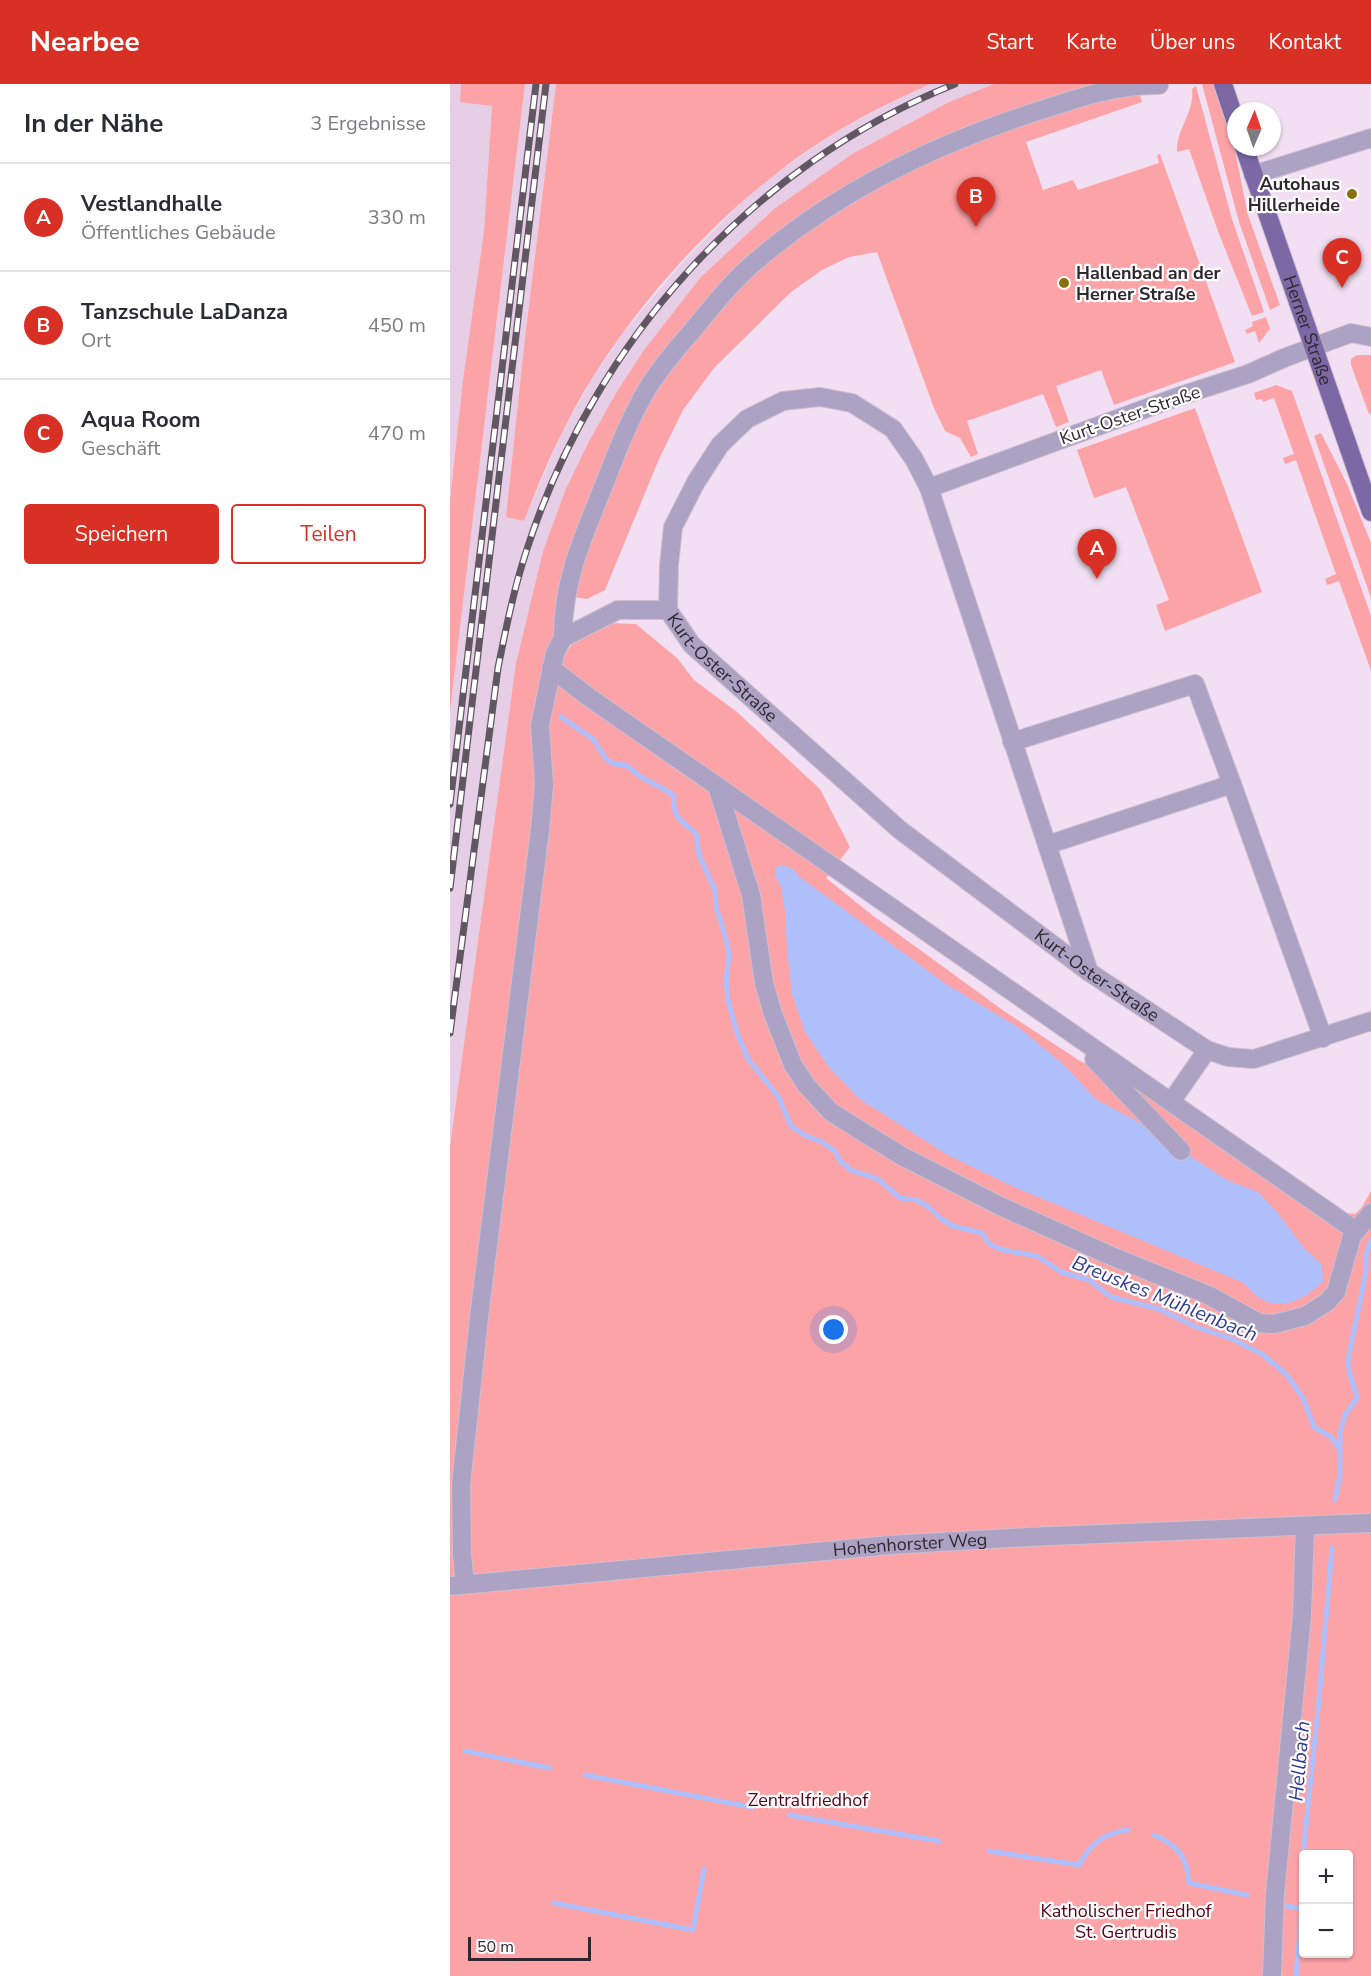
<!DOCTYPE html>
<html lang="de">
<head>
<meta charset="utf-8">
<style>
  body { margin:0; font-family:"Nunito Sans",sans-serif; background:#f7f7f7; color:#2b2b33 }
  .controls { position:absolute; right:18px; bottom:18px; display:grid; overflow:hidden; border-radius:6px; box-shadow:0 2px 4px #0004 }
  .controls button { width:54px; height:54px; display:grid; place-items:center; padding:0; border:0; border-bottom:2px solid #e1e1e2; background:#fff; color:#2b2b33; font:30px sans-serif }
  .compass { position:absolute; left:777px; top:18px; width:54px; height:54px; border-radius:50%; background:#fff; box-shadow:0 2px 4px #0004; rotate:2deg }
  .scale { position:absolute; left:18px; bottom:15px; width:123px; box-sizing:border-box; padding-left:6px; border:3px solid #2e272f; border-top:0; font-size:16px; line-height:21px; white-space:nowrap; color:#2e272f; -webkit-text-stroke:4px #fff; paint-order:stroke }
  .you { position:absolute; left:384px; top:1246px; width:21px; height:21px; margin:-15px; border:4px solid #fff; border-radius:50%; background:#1a73e8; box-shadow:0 0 0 9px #1a73e833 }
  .badge { display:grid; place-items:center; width:39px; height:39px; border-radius:50%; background:#d93025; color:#fff; font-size:20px; font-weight:700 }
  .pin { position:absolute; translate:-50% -50px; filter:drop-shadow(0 2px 3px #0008) }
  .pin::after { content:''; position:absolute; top:32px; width:21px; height:18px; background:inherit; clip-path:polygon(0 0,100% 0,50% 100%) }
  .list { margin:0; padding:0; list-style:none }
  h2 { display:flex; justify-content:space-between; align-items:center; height:78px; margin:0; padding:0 24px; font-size:26px }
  h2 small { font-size:20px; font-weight:400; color:#7c7c81 }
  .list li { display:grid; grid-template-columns:39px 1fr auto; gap:18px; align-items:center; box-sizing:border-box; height:108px; padding:0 24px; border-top:2px solid #e1e1e2 }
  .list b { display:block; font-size:22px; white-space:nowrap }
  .list p { margin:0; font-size:20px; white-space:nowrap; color:#7c7c81 }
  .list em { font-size:20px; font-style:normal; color:#7c7c81 }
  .actions { display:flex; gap:12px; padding:18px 24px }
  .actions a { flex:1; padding:14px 0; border:2px solid #d93025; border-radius:6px; text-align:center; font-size:21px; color:#d93025 }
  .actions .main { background:#d93025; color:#fff }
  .map { position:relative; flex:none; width:921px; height:1892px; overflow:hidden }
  header { display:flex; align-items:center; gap:36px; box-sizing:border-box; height:84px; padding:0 30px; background:#d93025; color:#fff }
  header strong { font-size:28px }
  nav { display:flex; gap:33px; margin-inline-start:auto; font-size:21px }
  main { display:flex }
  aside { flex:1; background:#fff }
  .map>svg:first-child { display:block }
</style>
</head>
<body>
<header>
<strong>Nearbee</strong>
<nav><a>Start</a><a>Karte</a><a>Über uns</a><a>Kontakt</a></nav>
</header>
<main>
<aside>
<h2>In der Nähe<small>3 Ergebnisse</small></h2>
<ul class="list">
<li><span class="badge">A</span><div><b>Vestlandhalle</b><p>Öffentliches Gebäude</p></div><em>330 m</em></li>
<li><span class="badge">B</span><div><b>Tanzschule LaDanza</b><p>Ort</p></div><em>450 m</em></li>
<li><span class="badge">C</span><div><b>Aqua Room</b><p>Geschäft</p></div><em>470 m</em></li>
</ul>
<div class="actions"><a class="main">Speichern</a><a>Teilen</a></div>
</aside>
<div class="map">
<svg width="921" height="1892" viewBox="0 0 921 1892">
  <rect width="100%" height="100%" fill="#f2dff3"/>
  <!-- built -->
  <path fill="#e5cee6" d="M 0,0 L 11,0 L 11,18 L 42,21 L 34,147 L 13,296 L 0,416 Z
    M 75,0 L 106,0 L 74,262 L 56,433 L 74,437 L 112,348 L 142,296 L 173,249 L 233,178 L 306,104 L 383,50 L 440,19 L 480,0 L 545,0 L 499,18 L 402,70 L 324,125 L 251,194 L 194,266 L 166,309 L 138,359 L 115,408 L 93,467 L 66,579 L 0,1061 L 0,627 Z"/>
  <!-- green -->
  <path fill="#fca3a8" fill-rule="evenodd" d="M 11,0 L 75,0 L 0,627 L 0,416 L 13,296 L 34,147 L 42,22 L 10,18 Z
    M 106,0 L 480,0 C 447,15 414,31 383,50 C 274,117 168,234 112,349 C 97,378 86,407 74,437 L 56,433 L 74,262 Z
    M 544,0 L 661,0 L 485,62 L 269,206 L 151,393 L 107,581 L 129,551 L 160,539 L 186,540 L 227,574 L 244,596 L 287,628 L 370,705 L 400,763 L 376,794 L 422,831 L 554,927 L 630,977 L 749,1031 L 896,1129 L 905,1130 L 912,1123 L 921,1107 L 921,1892 L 0,1892 L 0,1062 L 66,579 L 93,467 L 115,407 L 138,359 L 166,309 L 194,266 L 251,193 L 324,125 L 402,70 L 499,18 ZM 854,1770 L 898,1770 L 898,1870 L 854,1870 Z
    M 752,0 L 763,0 L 784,62 L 798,131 L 830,221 L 820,226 L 789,138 Z
    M 687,1 L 692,18 L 576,58 L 593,106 L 623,96 L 628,106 L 709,79 L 707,71 L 710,70 L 785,278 L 664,321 L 651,286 L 606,302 L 619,338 L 606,343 L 593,310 L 517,337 L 528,370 L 521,373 L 510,354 L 495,347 L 484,324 L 427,168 L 399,173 L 372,186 L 341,208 L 264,284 L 233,326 L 209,375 L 155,506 L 137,515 L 122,513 L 130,484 L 184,344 L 227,273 L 300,190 L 376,132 L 492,70 Z
    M 746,2 L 782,135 L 814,228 L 802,232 L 769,150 L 739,65 L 727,68 C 726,45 745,28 742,5 Z
    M 816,233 L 820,245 L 809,259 L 805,247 L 797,250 L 795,246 L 803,242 L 802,238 Z
    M 907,271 L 921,271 L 921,330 L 919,330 L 901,281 L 901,275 Z
    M 826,301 L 842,307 L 921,532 L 921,587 L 889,497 L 877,501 L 875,495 L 886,490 L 846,376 L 835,380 L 833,374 L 844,370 L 824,314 L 813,318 L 812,315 L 806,316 L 804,309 Z
    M 745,324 L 812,508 L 715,547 L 706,521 L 719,516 L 676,403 L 644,414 L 627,366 Z
    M 871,349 L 897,400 L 921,459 L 921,514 L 864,352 Z"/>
  <!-- water -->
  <path fill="#aebffc" d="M 330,781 L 342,784 L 351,794 L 496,900 L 568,943 L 613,980 L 647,1016 L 685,1036 L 777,1096 L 808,1108 L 827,1128 L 854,1164 L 872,1181 L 873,1198 C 846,1223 819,1231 794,1199 L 564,1103 L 496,1070 L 408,1014 L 378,982 L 355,948 L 342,910 L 337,866 L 335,827 L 331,803 L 325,792 L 325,785 Z"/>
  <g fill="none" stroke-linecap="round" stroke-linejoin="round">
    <!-- stream -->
    <path stroke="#aebffc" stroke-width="5" d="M 111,633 L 143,655 L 156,675 L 164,680 L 176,681 L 191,693 L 219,708 L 224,713 C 222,733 231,737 246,749 L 249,771 L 265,806 L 266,823 L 276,855 L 279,870 L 276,897 L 278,916 L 287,949 L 298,975 L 328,1012 L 341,1042 L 356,1052 L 370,1057 L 385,1067 L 390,1077 L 401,1086 L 428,1095 L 450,1114 L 467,1116 L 480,1124 L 490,1134 L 503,1142 L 532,1149 L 539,1160 L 553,1166 L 587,1172 L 611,1188 L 639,1196 L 661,1213 L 709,1225 L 746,1243 L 782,1255 L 812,1270 L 837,1291 L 853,1314 L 864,1343 L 881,1353 L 890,1366
      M 885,1416 L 890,1391 L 890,1348 L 895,1331 L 907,1314 C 904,1301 898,1289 898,1276 L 916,1187 L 916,1170 L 921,1156
      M 15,1667 L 100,1684
      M 135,1691 L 301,1723
      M 339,1731 L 489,1757
      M 704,1751 C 728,1761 737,1773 739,1799 L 797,1811
      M 539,1767 L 629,1781 C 640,1760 654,1749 678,1746
      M 104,1819 L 243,1846 L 254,1785
      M 837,1822 L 852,1825
      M 846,1892 L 852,1825 L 852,1780 L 869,1615 L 882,1464"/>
    <defs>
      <g id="minor">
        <path d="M 803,91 L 921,54"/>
        <path id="s1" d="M 921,253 L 901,249 L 834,274 L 798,290 L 730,312 L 479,404 L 464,375 L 443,345 L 402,319 L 370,313 L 333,317 L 297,335 L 270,361 L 246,398 L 223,443 L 219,481 L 218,526 L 242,561 L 450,746 L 639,888 L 757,966 L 778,973 L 804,975 L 921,937"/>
        <path d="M 479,404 L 639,888"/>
        <path d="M 113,554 C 112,503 131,457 150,411 C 164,376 177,339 196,307 C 209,285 226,265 243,246 C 260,225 277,203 297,185 C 375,115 474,65 573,32 C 617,18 663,0 709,1"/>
        <path d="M 101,584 L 140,614 L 267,702 L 301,811 L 314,899 L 323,930 L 343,981 L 357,1002 L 381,1028 L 450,1071 L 550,1122 L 659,1171 L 758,1211 L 809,1239 L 824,1240 L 855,1232 L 877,1218 L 886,1208 L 902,1152 L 921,1129"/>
        <path d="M 562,658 L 745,600 L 782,700 L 597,761"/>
        <path d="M 782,700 L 873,954"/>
        <path d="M 267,702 L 906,1147"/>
        <path d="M 644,975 L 731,1067"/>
        <path d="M 721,1018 L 757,966"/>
        <path d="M 15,1500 L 12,1471 L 11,1400 L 30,1225 L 90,746 L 94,701 L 90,641 L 105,569 L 113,554 L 168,526 L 218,526"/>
        <path id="s2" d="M 0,1502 L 440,1461 L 577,1453 L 921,1439"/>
        <path d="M 822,1892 L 825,1810 L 852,1531 L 855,1442"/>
      </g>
      <g id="major">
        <path d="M 773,0 L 786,39"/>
        <path id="s3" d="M 794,63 L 921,428"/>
      </g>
    </defs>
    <!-- minor casing -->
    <use href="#minor" stroke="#cfbed0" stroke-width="20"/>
    <!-- major casing -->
    <use href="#major" stroke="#cfbed0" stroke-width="20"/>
    <!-- minor -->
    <use href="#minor" stroke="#aca2c4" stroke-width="18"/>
    <!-- major -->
    <use href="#major" stroke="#7b68a5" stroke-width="18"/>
    <defs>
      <path id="rail" d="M 0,720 L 86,0
        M 0,804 L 96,0
        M 0,949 L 48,584 C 56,544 64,504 77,465 C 144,258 302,81 505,0"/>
    </defs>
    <!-- rail casing -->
    <use href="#rail" stroke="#615762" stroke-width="7"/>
    <!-- rail -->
    <use href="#rail" stroke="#fff" stroke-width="4.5" stroke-dasharray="14" stroke-linecap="butt"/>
  </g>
  <!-- markers -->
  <g fill="#877111" stroke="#fff" stroke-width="2">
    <circle cx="902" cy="110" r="6"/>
    <circle cx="614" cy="199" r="6"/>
  </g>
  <g text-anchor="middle" stroke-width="4.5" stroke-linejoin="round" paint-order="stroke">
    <!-- poi labels -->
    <g font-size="18" font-weight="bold" fill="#2e272f" stroke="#fff" text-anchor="end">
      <text x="890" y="106">Autohaus<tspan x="890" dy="21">Hillerheide</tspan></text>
      <text x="626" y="195" text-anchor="start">Hallenbad an der<tspan x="626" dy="21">Herner Straße</tspan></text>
    </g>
    <!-- street labels -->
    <g font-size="18" fill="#2e272f" stroke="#fff">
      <text dy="6" stroke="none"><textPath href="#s3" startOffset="194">Herner Straße</textPath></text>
      <text transform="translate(680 331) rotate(-19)" y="6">Kurt-Oster-Straße</text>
      <text dy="6" stroke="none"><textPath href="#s1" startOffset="993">Kurt-Oster-Straße</textPath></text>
      <text dy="6" stroke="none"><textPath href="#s1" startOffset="1479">Kurt-Oster-Straße</textPath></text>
      <text dy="6" stroke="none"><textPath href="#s2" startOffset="462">Hohenhorster Weg</textPath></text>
    </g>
    <!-- park labels -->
    <g font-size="18" fill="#560317" stroke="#fff">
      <text x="358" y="1722">Zentralfriedhof</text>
      <text x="676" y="1833">Katholischer Friedhof<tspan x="676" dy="21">St. Gertrudis</tspan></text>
    </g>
    <!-- water labels -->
    <g font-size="20" font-style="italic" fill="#313d93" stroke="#fff">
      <text transform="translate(715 1214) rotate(22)" y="7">Breuskes Mühlenbach</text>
      <text transform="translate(849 1677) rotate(-85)" y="7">Hellbach</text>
    </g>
  </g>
</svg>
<div class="controls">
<button>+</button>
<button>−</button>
</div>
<svg class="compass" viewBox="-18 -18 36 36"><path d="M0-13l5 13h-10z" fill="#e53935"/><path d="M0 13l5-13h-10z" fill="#7c7c81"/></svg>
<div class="scale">50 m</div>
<div class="you"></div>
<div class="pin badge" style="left:647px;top:495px">A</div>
<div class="pin badge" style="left:526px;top:143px">B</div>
<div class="pin badge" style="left:892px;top:204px">C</div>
</div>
</main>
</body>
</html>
